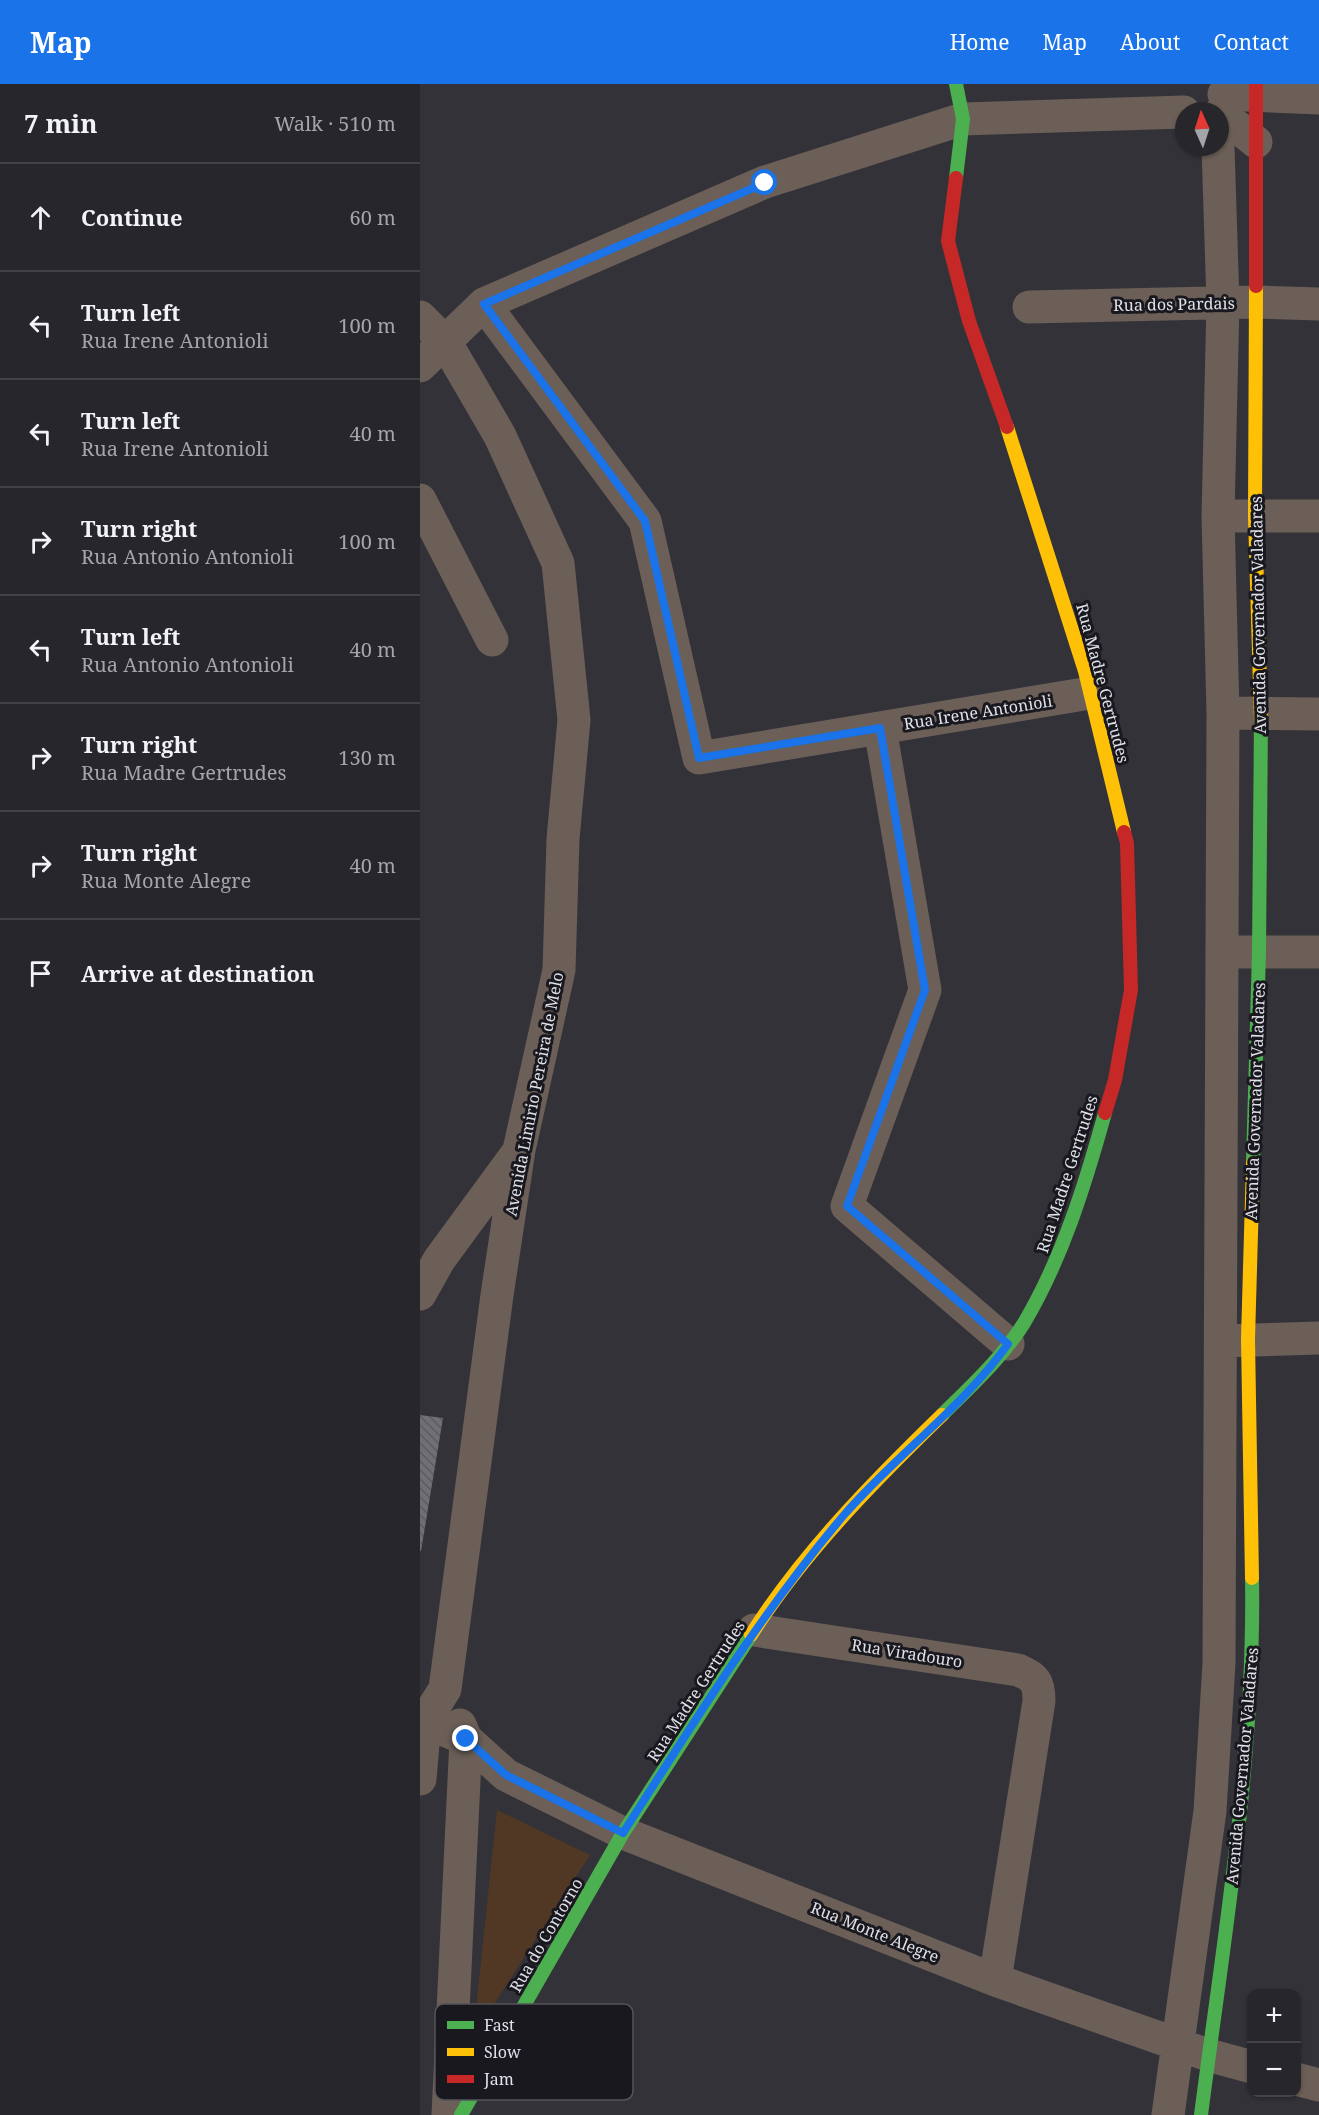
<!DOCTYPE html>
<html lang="en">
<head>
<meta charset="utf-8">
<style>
  body { margin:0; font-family:"Noto Serif",serif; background:#323237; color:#f1f3f6 }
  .controls { position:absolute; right:18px; bottom:18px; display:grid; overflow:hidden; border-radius:12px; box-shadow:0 2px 4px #0004 }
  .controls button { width:54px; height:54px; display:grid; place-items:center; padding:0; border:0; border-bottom:2px solid #424347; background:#26262b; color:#f1f3f6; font:30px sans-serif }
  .compass { position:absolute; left:755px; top:18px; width:54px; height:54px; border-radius:50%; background:#26262b; box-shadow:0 2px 4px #0004; rotate:357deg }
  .stop { position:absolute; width:18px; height:18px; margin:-14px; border:4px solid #1a73e8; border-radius:50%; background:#fff }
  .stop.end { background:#1a73e8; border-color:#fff; box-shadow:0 2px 6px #0008 }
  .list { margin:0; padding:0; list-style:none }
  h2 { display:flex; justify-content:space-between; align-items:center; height:78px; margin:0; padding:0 24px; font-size:26px }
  h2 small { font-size:20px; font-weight:400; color:#a4a5a9 }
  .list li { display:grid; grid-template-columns:39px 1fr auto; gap:18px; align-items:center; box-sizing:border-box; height:108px; padding:0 24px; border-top:2px solid #424347 }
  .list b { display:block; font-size:22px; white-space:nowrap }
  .list p { margin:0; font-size:20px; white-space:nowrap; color:#a4a5a9 }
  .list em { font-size:20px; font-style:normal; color:#a4a5a9 }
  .icon { flex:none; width:33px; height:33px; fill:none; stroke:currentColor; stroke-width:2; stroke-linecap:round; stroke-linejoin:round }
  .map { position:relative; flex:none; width:899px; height:2031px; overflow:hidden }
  header { display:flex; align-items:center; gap:36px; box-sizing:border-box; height:84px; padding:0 30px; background:#1a73e8; color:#fff }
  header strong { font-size:28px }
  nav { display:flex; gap:33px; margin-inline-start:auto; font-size:21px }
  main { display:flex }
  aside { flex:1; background:#26262b }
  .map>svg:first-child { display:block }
</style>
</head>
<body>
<header>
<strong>Map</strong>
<nav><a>Home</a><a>Map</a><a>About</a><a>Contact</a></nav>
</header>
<main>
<aside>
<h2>7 min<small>Walk · 510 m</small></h2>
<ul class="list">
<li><svg class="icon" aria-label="ahead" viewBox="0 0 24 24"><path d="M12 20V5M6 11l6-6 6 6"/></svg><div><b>Continue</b></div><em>60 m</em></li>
<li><svg class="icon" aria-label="left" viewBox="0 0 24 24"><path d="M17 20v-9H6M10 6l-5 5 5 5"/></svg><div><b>Turn left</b><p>Rua Irene Antonioli</p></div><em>100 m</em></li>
<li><svg class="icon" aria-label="left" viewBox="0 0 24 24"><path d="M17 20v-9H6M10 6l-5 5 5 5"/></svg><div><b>Turn left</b><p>Rua Irene Antonioli</p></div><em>40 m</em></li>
<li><svg class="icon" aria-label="right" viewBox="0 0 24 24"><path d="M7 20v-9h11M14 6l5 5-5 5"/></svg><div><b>Turn right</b><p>Rua Antonio Antonioli</p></div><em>100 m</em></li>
<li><svg class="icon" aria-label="left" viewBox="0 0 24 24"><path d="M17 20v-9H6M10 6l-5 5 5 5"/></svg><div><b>Turn left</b><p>Rua Antonio Antonioli</p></div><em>40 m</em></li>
<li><svg class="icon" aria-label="right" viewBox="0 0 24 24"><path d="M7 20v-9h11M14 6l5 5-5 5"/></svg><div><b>Turn right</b><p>Rua Madre Gertrudes</p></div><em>130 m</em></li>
<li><svg class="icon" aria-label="right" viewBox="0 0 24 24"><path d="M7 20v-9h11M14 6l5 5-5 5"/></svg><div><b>Turn right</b><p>Rua Monte Alegre</p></div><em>40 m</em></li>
<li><svg class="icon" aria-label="arrive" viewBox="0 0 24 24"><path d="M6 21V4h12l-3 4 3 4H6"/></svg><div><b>Arrive at destination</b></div></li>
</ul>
</aside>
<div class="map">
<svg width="899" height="2031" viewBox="0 0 899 2031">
  <defs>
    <pattern id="building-back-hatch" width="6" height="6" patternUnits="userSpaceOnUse" patternTransform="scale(1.5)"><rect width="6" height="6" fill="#706f76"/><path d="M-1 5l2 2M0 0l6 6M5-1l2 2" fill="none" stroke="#5c5b60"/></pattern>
  </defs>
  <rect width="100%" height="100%" fill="#333239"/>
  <!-- green -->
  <path fill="#513824" d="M 77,1726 L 170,1771 L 53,1953 Z"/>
  <!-- building -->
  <path fill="url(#building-back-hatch)" d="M 0,1331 L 23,1334 L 1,1467 L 0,1467 Z"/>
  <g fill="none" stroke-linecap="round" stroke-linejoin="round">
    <!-- street -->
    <path stroke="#6b5f57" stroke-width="33" d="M 804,10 L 899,14
      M 800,29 L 836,58
      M 64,220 L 225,437 L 279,674 L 670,609
      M 609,223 L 837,218 L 899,220
      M 0,233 L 26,259 L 80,352 L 138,479 L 154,636 L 143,755 L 139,886 L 99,1066 L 77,1211 L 25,1605 L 5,1637 L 0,1695
      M 0,282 L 64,220 L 345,98 L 543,35 L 764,28
      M 0,416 L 72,556
      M 808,432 L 899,432
      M 814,629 L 899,630
      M 460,644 L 505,906 L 427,1122 L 588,1260
      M 811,868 L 899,868
      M 0,1210 L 19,1176 L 96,1071
      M 801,1257 L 899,1254
      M 334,1546 L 598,1586 C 615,1593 619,1598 619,1617 L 575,1896
      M 0,1636 L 46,1655 L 86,1691 L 203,1749 L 575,1896 L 788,1971 L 832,1983
      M 876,1995 L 899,2001
      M 28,2031 L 46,1655 L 40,1641
      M 748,2031 L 790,1727 L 799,1579 L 803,629 L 798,432 L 803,219 L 798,63"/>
    <!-- fast -->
    <path stroke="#4caf50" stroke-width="14" d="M 536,94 L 543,35 L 536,0
      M 833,1079 L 839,868 L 841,636
      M 522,1331 C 551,1302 582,1274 604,1239 C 642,1175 665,1101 685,1029
      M 41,2031 L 203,1749 L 331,1551
      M 781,2031 C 804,1853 835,1674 832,1494"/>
    <!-- slow -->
    <path stroke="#ffc107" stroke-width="14" d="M 836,202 L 835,432 L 841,636
      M 587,343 L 665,587 L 704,748
      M 832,1494 L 828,1255 L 833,1079
      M 331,1551 C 383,1469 453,1398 522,1331"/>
    <!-- jam -->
    <path stroke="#c62828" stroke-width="14" d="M 536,94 L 528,157 L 549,237 L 587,343
      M 836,202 L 836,0
      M 685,1029 L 695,996 L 711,906 L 707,759 L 704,748"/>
  </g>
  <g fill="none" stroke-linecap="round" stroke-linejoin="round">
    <!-- route -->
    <path stroke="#1a73e8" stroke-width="8" d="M 46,1655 L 86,1691 L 203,1749 C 273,1640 340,1530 424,1431 C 475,1372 542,1324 588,1260 L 427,1122 L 505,906 L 460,644 L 279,674 L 225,437 L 64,220 L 345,99"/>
  </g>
  <g text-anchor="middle" stroke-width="6" stroke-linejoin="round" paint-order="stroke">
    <!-- street labels -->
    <g font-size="16" fill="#e0e0e8" stroke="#18181e">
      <text transform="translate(754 220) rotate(-1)" y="6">Rua dos Pardais</text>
      <text transform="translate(838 531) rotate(-91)" y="6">Avenida Governador Valadares</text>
      <text transform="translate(683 599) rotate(75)" y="6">Rua Madre Gertrudes</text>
      <text transform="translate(558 628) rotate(-9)" y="6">Rua Irene Antonioli</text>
      <text transform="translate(114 1010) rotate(-79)" y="6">Avenida Limirio Pereira de Melo</text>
      <text transform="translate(835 1017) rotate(-88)" y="6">Avenida Governador Valadares</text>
      <text transform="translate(647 1090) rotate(-72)" y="6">Rua Madre Gertrudes</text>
      <text transform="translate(487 1569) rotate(9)" y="6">Rua Viradouro</text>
      <text transform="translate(276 1607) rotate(-57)" y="6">Rua Madre Gertrudes</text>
      <text transform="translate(822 1682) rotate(-85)" y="6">Avenida Governador Valadares</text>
      <text transform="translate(455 1848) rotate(22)" y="6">Rua Monte Alegre</text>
      <text transform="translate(126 1851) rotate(-60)" y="6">Rua do Contorno</text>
    </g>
  </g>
  <!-- legend -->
  <rect x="15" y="1920" width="198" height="96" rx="9" fill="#18181e" stroke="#54545b" stroke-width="1.5"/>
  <rect x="27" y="1937" width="27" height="8" fill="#4caf50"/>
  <rect x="27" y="1964" width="27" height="8" fill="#ffc107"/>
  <rect x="27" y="1991" width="27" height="8" fill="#c62828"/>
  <g font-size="16" fill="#e0e0e8">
    <text x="64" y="1947">Fast</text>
    <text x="64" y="1974">Slow</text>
    <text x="64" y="2001">Jam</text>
  </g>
</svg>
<div class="controls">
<button>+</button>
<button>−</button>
</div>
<svg class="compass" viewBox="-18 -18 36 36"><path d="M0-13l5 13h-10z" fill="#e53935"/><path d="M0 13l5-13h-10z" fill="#a4a5a9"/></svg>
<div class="stop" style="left:345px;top:99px"></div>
<div class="stop end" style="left:46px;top:1655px"></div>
</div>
</main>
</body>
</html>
